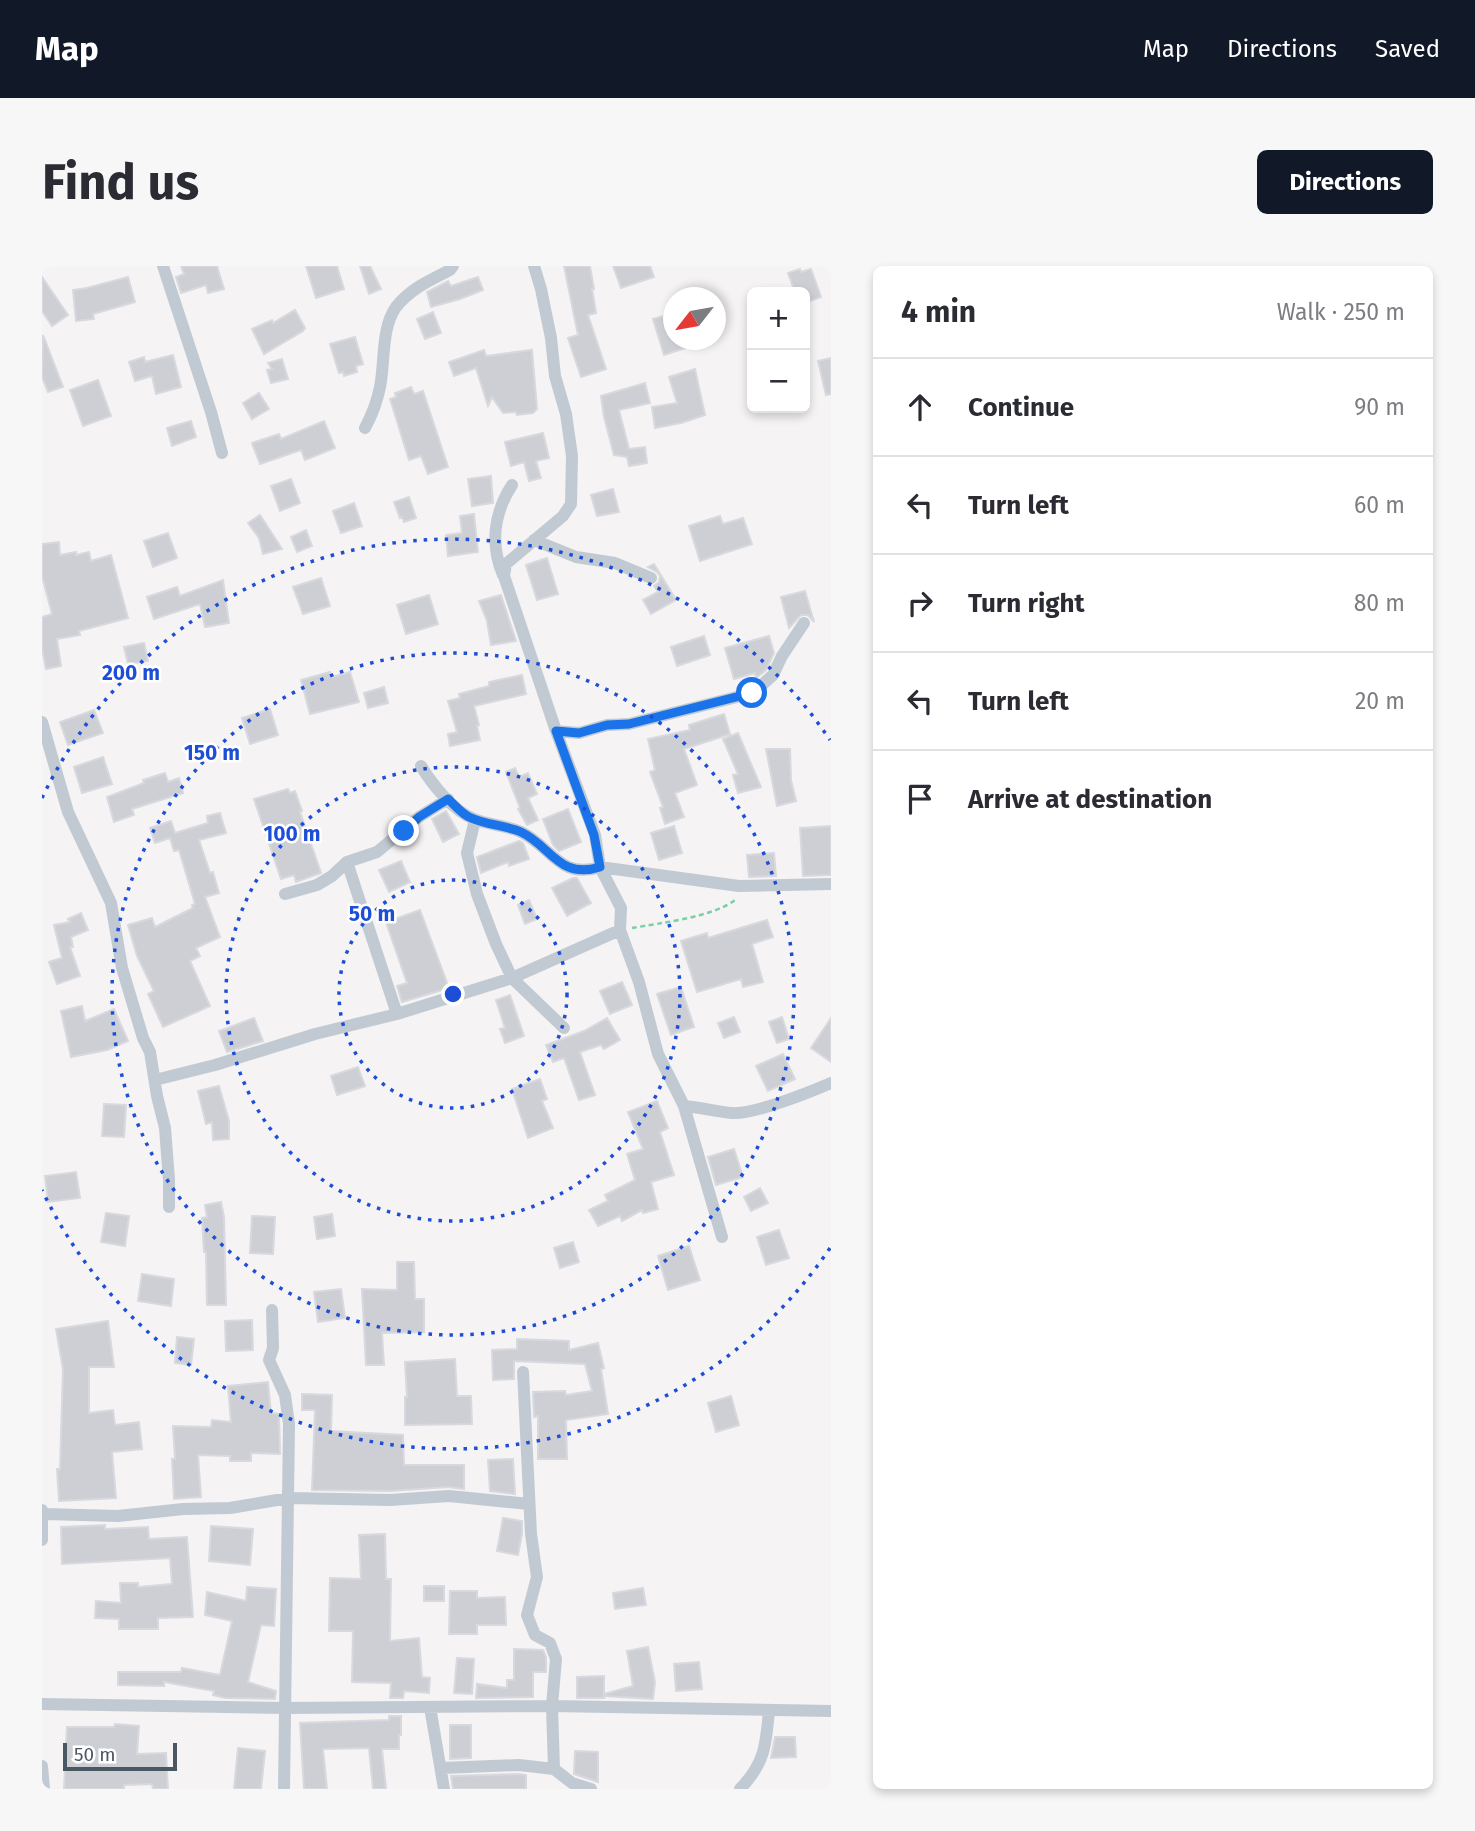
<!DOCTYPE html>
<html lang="en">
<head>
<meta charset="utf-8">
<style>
  body { margin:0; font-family:"Fira Sans",sans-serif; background:#f7f7f7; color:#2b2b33 }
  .controls { position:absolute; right:21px; top:21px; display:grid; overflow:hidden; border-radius:10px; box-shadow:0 4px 10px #0003 }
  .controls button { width:63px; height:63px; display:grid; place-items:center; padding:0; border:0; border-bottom:2px solid #e1e1e2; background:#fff; color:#2b2b33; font:35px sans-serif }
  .compass { position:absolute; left:621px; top:21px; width:63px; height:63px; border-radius:50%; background:#fff; box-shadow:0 4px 10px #0003; rotate:239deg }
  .scale { position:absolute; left:21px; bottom:18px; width:114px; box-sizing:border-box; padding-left:7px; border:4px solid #4a5661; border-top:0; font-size:19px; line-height:24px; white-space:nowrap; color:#4a5661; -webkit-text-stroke:5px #fff; paint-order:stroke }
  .stop { position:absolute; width:21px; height:21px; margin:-16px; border:5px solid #1a73e8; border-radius:50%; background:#fff }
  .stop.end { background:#1a73e8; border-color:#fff; box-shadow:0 2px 7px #0008 }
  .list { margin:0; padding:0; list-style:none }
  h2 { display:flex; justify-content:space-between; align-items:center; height:91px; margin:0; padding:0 28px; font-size:30px }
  h2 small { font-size:23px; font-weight:400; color:#7c7c81 }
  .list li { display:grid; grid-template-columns:46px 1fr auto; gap:21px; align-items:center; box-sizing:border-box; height:98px; padding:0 28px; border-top:2px solid #e1e1e2 }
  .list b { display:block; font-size:26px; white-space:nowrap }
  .list em { font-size:23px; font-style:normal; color:#7c7c81 }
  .icon { flex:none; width:38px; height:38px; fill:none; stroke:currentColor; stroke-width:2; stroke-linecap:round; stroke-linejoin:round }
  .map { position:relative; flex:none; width:789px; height:1523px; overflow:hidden; border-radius:10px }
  header { display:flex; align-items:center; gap:42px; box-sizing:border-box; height:98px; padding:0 35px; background:#111827; color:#fff }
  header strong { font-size:33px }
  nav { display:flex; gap:38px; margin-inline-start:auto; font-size:24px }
  .intro { display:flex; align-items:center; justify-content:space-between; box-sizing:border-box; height:168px; padding:0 42px }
  h1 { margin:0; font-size:49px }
  .button { padding:18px 32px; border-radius:10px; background:#111827; color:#fff; font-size:24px; font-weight:700 }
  main { display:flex; gap:42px; padding:0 42px }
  aside { flex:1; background:#fff; border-radius:10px; box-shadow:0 4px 10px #0003 }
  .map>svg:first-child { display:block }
</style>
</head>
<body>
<header>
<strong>Map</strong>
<nav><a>Map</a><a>Directions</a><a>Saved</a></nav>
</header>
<div class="intro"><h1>Find us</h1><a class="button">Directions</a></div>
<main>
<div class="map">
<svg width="789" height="1523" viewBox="0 0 789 1523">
  <rect width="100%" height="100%" fill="#f5f3f3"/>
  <!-- building -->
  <path fill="#cdcfd5" stroke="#d7d9de" stroke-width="2" d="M 139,0 L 175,0 L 182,23 L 166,27 L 164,19 L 139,27 L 134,11 L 142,8 Z
    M 264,0 L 295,0 L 302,23 L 274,32 Z
    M 318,0 L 328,0 L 339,23 L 327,28 Z
    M 522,0 L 548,0 L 552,23 L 550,23 L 554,47 L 546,49 L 564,103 L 539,111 L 526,72 L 536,69 Z
    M 571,0 L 608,0 L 612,11 L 579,22 Z
    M 758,3 L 759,6 L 769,3 L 779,31 L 763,37 L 763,26 L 753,26 L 746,7 Z
    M 0,11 L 26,49 L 10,60 L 0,45 Z
    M 86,11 L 93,36 L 51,48 L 52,53 L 34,55 L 31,24 L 45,22 Z
    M 436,11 L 441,24 L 418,33 L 389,41 L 385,26 L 406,15 L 409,20 Z
    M 253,44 L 263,62 L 261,65 L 222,88 L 210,63 L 230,54 L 231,57 Z
    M 391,46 L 399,67 L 383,73 L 375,53 Z
    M 632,47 L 632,74 L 662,74 L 662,76 L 622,89 L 611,53 Z
    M 1,69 L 21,121 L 6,126 L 0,111 Z
    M 313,71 L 321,98 L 314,100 L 315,106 L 302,110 L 301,106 L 297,107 L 288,78 Z
    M 442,84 L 444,90 L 490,84 L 495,143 L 491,147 L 475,149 L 474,146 L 461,147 L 450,131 L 446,140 L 434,102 L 412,110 L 407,96 Z
    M 131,89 L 139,121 L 114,128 L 110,110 L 93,115 L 87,96 L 102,91 L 103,96 Z
    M 789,92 L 789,128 L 784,129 L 776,95 Z
    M 240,93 L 246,113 L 229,117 L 225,104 L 230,103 L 226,97 Z
    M 653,103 L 663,149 L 639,157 L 613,162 L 610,141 L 635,137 L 627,111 Z
    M 56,114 L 69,150 L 41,160 L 28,124 Z
    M 603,117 L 608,137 L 577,144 L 587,183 L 603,181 L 605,197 L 587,200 L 585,191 L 572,189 L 562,151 L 559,130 Z
    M 369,121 L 372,128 L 381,125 L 406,201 L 386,208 L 379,190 L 367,194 L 348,133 L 354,131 L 353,127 Z
    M 217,127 L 227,143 L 210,153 L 201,137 Z
    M 149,155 L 154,171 L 130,180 L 125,162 Z
    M 282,155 L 293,182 L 263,194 L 259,184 L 218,198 L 210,177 L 237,168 L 239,173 Z
    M 501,167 L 507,192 L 494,195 L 499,212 L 487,215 L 482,196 L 469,200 L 463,176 Z
    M 449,210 L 451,237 L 430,240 L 426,213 Z
    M 249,213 L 258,237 L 238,245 L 229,220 Z
    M 571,223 L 577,246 L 555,250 L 549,229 Z
    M 367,231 L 374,252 L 362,256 L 360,251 L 358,252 L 352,236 Z
    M 312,237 L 320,260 L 299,267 L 291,245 Z
    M 432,248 L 436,286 L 406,290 L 404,269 L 420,267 L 418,250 Z
    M 218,249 L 240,283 L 221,288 L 217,272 L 206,257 Z
    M 678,250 L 681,258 L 701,252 L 710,278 L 658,295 L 647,260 Z
    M 264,264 L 270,280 L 255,286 L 249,271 Z
    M 126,267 L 135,292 L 111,301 L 102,275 Z
    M 17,276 L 18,289 L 34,286 L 34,289 L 47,286 L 49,295 L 69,289 L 86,352 L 37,365 L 38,369 L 15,373 L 19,400 L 4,403 L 0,383 L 0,351 L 10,348 L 0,310 L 0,278 Z
    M 505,292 L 516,328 L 495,334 L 484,299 Z
    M 612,298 L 634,334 L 609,348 L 601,334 L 616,326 L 612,320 L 617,316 L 618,310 L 615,306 L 606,301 Z
    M 279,312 L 288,340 L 261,348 L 251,321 Z
    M 181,314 L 187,357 L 163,361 L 158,338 L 112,353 L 105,331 L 135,321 L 138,330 Z
    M 763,325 L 772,356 L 766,349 L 759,349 L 747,362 L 739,331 Z
    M 387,329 L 396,358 L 364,368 L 355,339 Z
    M 459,329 L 474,375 L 449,379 L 445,355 L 437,335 Z
    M 662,370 L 668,389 L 635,400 L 629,381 Z
    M 727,370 L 732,387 L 724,404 L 714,412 L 713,407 L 692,413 L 683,382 Z
    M 102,377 L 106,395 L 86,398 L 82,381 Z
    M 288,406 L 290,411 L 308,406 L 317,436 L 268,448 L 259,414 Z
    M 480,409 L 484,428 L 432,440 L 437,459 L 435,460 L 438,474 L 408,480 L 406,468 L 415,466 L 406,435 L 418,432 L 417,428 L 447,420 L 447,416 Z
    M 342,421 L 346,437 L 326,442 L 322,427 Z
    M 228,443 L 236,469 L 208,478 L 200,452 Z
    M 52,444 L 61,467 L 26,479 L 18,456 Z
    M 682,448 L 688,468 L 642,483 L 655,519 L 633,527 L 642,551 L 623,558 L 618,542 L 621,541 L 608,506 L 613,504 L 606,473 L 648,464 L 647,459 Z
    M 696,467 L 719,521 L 696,527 L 691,509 L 696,508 L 681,473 Z
    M 724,483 L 748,483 L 749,514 L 754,535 L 735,540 Z
    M 61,491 L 70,518 L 40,527 L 32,501 Z
    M 473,502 L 477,511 L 486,507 L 495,528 L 486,532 L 496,554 L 485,559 L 476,543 L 478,542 L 464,506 Z
    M 123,507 L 126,516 L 137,512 L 141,527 L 90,543 L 92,549 L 72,556 L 65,531 L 102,517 L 101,514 Z
    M 246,523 L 248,527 L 253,525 L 260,545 L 258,546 L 279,607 L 254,616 L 252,609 L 239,613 L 212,533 Z
    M 526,543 L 539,576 L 517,585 L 511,579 L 501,553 Z
    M 404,545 L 417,568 L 401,576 L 390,553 Z
    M 178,547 L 184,567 L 157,574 L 168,607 L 171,606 L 177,627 L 163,631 L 178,671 L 154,682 L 158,690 L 148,695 L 168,740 L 121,761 L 106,728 L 112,725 L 95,690 L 86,659 L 110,652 L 113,661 L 151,642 L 150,639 L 153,638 L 137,584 L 132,585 L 128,572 L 113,577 L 108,562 L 129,555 L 133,567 L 166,557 L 165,550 Z
    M 632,560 L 640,587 L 617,594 L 609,567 Z
    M 789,560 L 789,609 L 761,610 L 758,562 Z
    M 477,575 L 481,577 L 487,593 L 467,600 L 466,596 L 439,607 L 435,591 Z
    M 732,587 L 734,610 L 707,611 L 705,589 Z
    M 359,595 L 368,616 L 347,626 L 337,604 Z
    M 531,612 L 535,612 L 549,637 L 525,650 L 510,622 Z
    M 487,634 L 495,653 L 483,658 L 476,639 Z
    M 378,644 L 407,722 L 360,736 L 355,720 L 365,717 L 344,656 Z
    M 39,647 L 46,664 L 29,671 L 31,681 L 28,681 L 38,710 L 15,718 L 7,696 L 20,692 L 12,659 L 28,656 L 26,653 Z
    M 725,654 L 731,671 L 710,678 L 721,716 L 701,721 L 699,713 L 655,726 L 639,675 L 665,667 L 666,672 Z
    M 580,716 L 590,739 L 568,748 L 558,725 Z
    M 639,721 L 652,761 L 629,769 L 615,728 Z
    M 468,729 L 482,770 L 463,777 L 458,763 L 463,762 L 454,734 Z
    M 40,740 L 43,755 L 72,743 L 86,775 L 65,784 L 29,791 L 19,745 Z
    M 692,751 L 698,766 L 682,772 L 676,757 Z
    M 740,751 L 747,773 L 735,777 L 727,756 Z
    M 212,752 L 221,775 L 185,786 L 177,765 Z
    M 565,752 L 578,774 L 562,783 L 559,779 L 538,786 L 553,829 L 537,834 L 522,792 L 511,796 L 504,779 L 542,765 Z
    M 789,752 L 789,796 L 769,782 Z
    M 741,788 L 753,813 L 726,825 L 714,800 Z
    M 316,801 L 323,820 L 295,829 L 289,810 Z
    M 498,813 L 505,833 L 500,835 L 511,862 L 486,872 L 470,823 Z
    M 177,820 L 187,855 L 187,873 L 171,874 L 170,856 L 164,858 L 156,825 Z
    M 615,835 L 626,862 L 618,866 L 632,909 L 609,916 L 616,943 L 601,947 L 600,944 L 580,955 L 578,950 L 556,960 L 547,944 L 566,935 L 563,929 L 593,914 L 585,888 L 601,883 L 586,846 Z
    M 62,838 L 84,839 L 82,871 L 60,870 Z
    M 692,883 L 701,911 L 674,919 L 666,891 Z
    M 34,906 L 38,932 L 6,936 L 3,910 Z
    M 718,922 L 726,937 L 709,945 L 702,931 Z
    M 179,936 L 182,951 L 184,1039 L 165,1039 L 164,986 L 162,986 L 160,952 L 165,951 L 163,939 Z
    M 64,947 L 87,950 L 83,980 L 59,976 Z
    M 290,948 L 293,970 L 275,973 L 272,951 Z
    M 210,950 L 233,951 L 231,988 L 208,987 Z
    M 737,964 L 747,992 L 724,999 L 715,971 Z
    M 531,976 L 537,996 L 518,1002 L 512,982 Z
    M 647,980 L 658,1014 L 626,1024 L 616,990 Z
    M 355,996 L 372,996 L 373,1033 L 382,1033 L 382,1066 L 340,1067 L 342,1099 L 324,1099 L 320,1023 L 355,1024 Z
    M 100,1008 L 132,1013 L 129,1040 L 96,1035 Z
    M 299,1023 L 303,1052 L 276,1056 L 272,1026 Z
    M 210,1054 L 211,1084 L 184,1085 L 183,1055 Z
    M 66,1055 L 72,1101 L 47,1101 L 47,1147 L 71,1144 L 73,1159 L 97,1156 L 100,1183 L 70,1186 L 74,1232 L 17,1235 L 15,1203 L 18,1203 L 21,1103 L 14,1063 Z
    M 135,1071 L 152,1073 L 149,1099 L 133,1097 Z
    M 475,1073 L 527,1075 L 527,1084 L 556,1077 L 562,1102 L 559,1103 L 566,1148 L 524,1154 L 525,1193 L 496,1193 L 496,1150 L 492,1151 L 491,1126 L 523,1125 L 524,1129 L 550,1125 L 543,1098 L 472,1095 L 472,1113 L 451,1114 L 450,1084 L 475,1083 Z
    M 413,1093 L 415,1130 L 429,1130 L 430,1158 L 363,1159 L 363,1131 L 365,1131 L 363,1096 Z
    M 226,1116 L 229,1147 L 237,1148 L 238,1188 L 209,1187 L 209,1195 L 188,1195 L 188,1190 L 156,1189 L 159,1231 L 132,1233 L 130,1193 L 133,1193 L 131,1160 L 169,1161 L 170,1154 L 189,1156 L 186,1120 Z
    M 260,1128 L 290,1129 L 289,1165 L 361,1169 L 362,1199 L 422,1199 L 422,1223 L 406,1221 L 348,1225 L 270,1224 L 273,1144 L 260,1144 Z
    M 689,1130 L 697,1159 L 674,1166 L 666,1137 Z
    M 471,1193 L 473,1228 L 448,1225 L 446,1194 Z
    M 461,1252 L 480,1255 L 480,1268 L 476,1289 L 455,1285 Z
    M 63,1259 L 63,1263 L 106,1261 L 107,1273 L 145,1271 L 151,1351 L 116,1352 L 116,1363 L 77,1363 L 77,1353 L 53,1352 L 54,1335 L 79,1337 L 78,1317 L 96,1317 L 96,1321 L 130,1318 L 128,1292 L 20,1298 L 19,1261 Z
    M 169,1260 L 211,1263 L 208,1299 L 167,1295 Z
    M 343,1268 L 344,1313 L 349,1313 L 348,1375 L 377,1372 L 380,1411 L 388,1412 L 387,1427 L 362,1425 L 361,1432 L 348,1432 L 349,1417 L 310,1416 L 311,1365 L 287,1365 L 288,1312 L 319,1313 L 317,1269 Z
    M 382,1320 L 402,1320 L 402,1335 L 382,1335 Z
    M 205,1321 L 234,1323 L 232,1360 L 219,1359 L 206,1416 L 234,1425 L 233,1433 L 183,1432 L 171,1429 L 172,1425 L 122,1416 L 122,1420 L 76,1419 L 76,1406 L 139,1406 L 140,1402 L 178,1409 L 190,1355 L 163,1349 L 165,1326 L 204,1335 Z
    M 601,1322 L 604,1339 L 573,1343 L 571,1327 Z
    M 408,1325 L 435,1325 L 435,1332 L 463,1331 L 464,1359 L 435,1359 L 435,1368 L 407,1368 Z
    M 606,1381 L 613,1416 L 611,1433 L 562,1430 L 562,1432 L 535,1432 L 535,1411 L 562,1410 L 562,1428 L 591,1420 L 585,1385 Z
    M 472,1383 L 501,1384 L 504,1391 L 504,1406 L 491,1406 L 491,1431 L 434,1432 L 435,1418 L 465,1422 L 465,1414 L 472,1414 Z
    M 415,1392 L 432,1393 L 430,1428 L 412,1427 Z
    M 657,1396 L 660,1423 L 634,1425 L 632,1398 Z
    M 347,1450 L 359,1450 L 359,1469 L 357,1469 L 357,1483 L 340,1483 L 344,1523 L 331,1523 L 327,1482 L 281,1483 L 285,1523 L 262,1523 L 258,1457 L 347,1454 Z
    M 73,1458 L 97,1460 L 95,1488 L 124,1487 L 126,1523 L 111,1523 L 110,1518 L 82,1519 L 82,1523 L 22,1523 L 25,1461 L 72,1461 Z
    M 408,1459 L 429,1459 L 429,1492 L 408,1493 Z
    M 733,1471 L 753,1471 L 754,1491 L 729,1492 Z
    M 196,1482 L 223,1485 L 219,1523 L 192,1523 Z
    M 533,1485 L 556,1486 L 556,1516 L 532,1508 Z
    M 477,1508 L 484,1509 L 484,1523 L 411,1523 L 409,1510 Z"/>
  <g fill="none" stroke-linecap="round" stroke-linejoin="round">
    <!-- path -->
    <path stroke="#7ad0a6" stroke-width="2.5" stroke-dasharray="5 3.5" stroke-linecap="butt" d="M 590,662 C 618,657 673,651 694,633"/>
    <!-- minor -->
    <path stroke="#c1cad2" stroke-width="12" d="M 121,0 L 169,146 L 180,187
      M 492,0 L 499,23 L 509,72 L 513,110 L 524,148 L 530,190 L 529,238 L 521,250 L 464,298 L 462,310 L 514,465 L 553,569 L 558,601 L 579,642 L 578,664 L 597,716 L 616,788 L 642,840 L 680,971
      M 323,162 C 330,149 335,136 338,121 C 343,97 339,62 354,41 C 368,23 388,14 408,4 L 411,0
      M 492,274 L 534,291 L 573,297 L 609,312
      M 461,309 C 448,278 452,247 470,219
      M 0,456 L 26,546 L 69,637 L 80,702 L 101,772 L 108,786 L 115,830 L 123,862 L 127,914 L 127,941
      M 514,465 L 537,467 L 565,459 L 587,458 L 711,427 L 731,409 L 740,390 L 762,357
      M 379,500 C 390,518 411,545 432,553 C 447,559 464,559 479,566 C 509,580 517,614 558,601 L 697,620 L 789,618
      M 433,554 L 425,587 L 435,628 L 454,678 L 470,712 L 522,762
      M 305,596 L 355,748
      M 243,628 L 275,619 L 290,610 L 305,596 L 335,586 L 377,551 L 406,533
      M 113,814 L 173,799 L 273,768 L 355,748 L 470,712 L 578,664
      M 642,840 C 658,841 675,846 690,847 C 711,849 768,826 789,817
      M 230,1044 L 231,1082 L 227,1094 L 243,1129 L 247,1158 L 242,1523
      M 481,1106 L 489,1268 L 495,1311 L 485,1349 L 493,1369 L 508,1377 L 514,1393 L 510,1440 L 512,1503
      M 0,1244 L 0,1274
      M 2,1248 L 76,1250 L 141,1243 L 188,1242 L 247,1232 L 348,1234 L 407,1230 L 487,1238
      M 0,1438 L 243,1442 L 510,1440 L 789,1445
      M 388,1441 L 402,1523
      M 0,1500 L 2,1523
      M 400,1502 L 477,1499 L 512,1503 L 530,1517 L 549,1523
      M 698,1523 C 723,1497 724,1479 727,1444"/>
  </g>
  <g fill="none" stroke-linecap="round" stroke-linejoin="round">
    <!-- route -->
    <path stroke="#1a73e8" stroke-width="9" d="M 362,565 L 377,551 L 406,533 C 413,539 419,547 427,551 C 443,559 463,559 479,566 C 509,580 517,614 558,601 L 552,569 L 514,465 L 537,467 L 565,459 L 587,458 L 710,427"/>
  </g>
  <!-- distance rings -->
  <g fill="none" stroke="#1d4ed8" stroke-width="3.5" stroke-dasharray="3.5 7">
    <circle cx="411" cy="728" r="114"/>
    <circle cx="411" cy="728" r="227"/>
    <circle cx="411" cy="728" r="341"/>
    <path d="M788 982A455 455 0 0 1 0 924M0 532A455 455 0 0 1 788 474"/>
  </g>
  <circle cx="411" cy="728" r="10" fill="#1d4ed8" stroke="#fff" stroke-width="3.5"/>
  <g font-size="21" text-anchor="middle" font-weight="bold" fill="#1d4ed8" stroke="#fff" stroke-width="5" stroke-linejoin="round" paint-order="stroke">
    <text x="89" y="414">200 m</text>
    <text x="170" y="494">150 m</text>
    <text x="250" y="575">100 m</text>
    <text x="330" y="655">50 m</text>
  </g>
</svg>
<div class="controls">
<button>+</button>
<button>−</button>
</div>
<svg class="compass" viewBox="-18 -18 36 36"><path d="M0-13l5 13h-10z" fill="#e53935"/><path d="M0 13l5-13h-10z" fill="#7c7c81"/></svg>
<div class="scale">50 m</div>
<div class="stop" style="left:710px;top:427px"></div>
<div class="stop end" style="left:362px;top:565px"></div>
</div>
<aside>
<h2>4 min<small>Walk · 250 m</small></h2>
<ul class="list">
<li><svg class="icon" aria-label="ahead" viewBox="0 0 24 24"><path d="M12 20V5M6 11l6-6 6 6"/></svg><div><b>Continue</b></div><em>90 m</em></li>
<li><svg class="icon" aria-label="left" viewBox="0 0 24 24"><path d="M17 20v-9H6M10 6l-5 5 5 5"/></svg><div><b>Turn left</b></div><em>60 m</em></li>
<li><svg class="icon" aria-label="right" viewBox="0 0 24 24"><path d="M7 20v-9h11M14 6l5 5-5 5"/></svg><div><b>Turn right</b></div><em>80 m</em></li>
<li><svg class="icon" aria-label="left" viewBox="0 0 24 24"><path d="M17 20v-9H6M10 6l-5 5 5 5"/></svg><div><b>Turn left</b></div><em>20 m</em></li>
<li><svg class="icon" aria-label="arrive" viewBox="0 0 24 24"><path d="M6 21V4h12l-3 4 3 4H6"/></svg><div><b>Arrive at destination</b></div></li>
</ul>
</aside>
</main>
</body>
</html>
